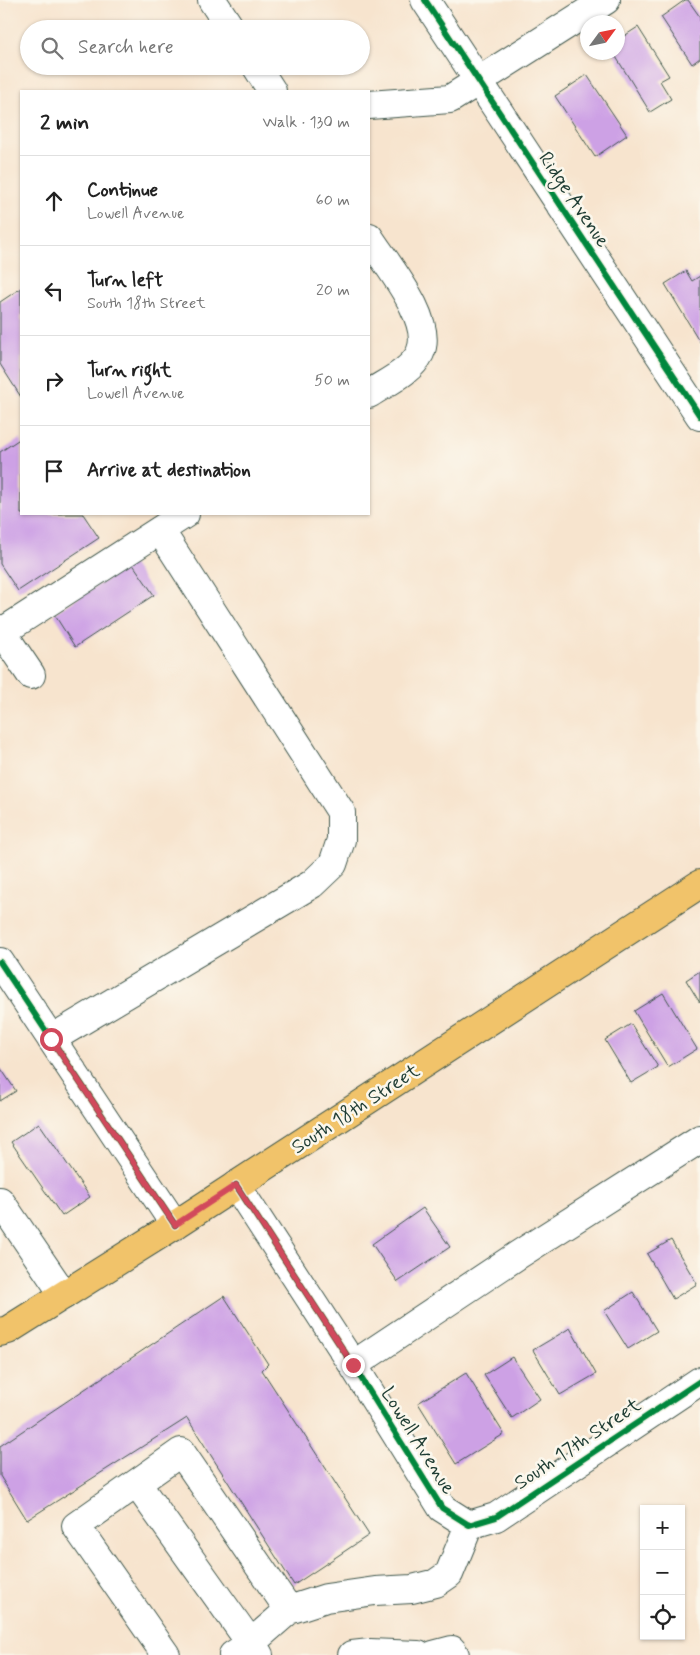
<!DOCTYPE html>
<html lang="en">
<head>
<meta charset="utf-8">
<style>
  body { margin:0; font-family:Mynerve,sans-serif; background:#f2f2f2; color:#222 }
  .controls { position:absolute; right:15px; bottom:15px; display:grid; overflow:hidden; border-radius:0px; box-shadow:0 1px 4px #0004 }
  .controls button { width:45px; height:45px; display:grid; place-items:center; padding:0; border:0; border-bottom:1px solid #e0e0e0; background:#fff; color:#222; font:25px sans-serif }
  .compass { position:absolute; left:580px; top:15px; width:45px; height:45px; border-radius:50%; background:#fff; box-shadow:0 1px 4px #0004; rotate:57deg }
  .stop { position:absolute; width:15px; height:15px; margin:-11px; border:4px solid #d1495b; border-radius:50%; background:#fff }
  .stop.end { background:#d1495b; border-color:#fff; box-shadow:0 1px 5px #0008 }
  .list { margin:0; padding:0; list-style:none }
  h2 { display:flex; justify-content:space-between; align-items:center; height:65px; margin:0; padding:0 20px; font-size:21px }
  h2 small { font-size:16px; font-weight:400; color:#767676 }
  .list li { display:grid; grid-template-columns:32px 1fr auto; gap:15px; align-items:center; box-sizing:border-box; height:90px; padding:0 20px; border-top:1px solid #e0e0e0 }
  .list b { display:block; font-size:19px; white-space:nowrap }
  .list p { margin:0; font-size:16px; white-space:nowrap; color:#767676 }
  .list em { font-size:16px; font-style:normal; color:#767676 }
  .icon { flex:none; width:28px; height:28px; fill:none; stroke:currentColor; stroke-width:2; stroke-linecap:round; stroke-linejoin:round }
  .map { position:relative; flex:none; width:700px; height:1655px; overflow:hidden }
  .search { position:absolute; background:#fff; box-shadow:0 1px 4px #0004; left:20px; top:20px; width:350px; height:55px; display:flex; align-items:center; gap:12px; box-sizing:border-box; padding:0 18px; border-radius:28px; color:#767676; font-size:19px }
  .panel { position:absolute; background:#fff; box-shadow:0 1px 4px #0004; left:20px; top:90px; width:350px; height:425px; border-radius:0px }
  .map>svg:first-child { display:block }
</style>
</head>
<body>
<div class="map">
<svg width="700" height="1655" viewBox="0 0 700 1655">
  <rect width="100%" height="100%" fill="#fbf7ec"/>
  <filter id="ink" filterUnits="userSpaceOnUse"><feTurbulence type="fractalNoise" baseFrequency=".02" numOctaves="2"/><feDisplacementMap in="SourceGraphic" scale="10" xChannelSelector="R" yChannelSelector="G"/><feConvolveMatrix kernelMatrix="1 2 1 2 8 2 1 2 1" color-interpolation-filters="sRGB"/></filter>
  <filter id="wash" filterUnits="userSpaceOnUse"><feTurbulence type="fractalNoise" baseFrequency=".0096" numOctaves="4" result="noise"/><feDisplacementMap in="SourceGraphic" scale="20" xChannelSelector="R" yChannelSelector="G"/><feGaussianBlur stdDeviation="1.12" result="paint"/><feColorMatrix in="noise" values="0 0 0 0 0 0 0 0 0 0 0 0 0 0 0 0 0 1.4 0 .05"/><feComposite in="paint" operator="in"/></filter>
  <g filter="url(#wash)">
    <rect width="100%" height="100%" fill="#f7e4ce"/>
    <g id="blocks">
      <!-- building -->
      <path fill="#cda1e5" d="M 685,0 L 688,0 L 700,17 L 700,58 L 692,64 L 661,17 Z
        M 638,27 L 669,76 L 660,81 L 671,99 L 650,112 L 613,52 L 618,52 L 618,40 Z
        M 587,75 L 627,135 L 595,157 L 555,96 Z
        M 686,271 L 692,281 L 700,276 L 700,342 L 665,284 Z
        M 21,288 L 21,397 L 0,364 L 0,302 Z
        M 21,438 L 21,514 L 83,514 L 99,538 L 18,591 L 0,564 L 0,452 Z
        M 132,563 L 154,595 L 75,647 L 54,614 Z
        M 700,971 L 700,1003 L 686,980 Z
        M 663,993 L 697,1049 L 668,1067 L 634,1011 Z
        M 631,1024 L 658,1067 L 631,1083 L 605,1040 Z
        M 0,1067 L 16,1091 L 0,1101 Z
        M 39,1123 L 90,1197 L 62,1216 L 11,1142 Z
        M 423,1208 L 450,1247 L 398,1282 L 372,1244 Z
        M 671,1240 L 697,1284 L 673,1299 L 647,1254 Z
        M 633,1292 L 657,1331 L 628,1349 L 604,1311 Z
        M 224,1296 L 268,1364 L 262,1370 L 369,1535 L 294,1585 L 187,1418 L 27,1520 L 0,1476 L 0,1446 Z
        M 570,1328 L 596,1374 L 560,1395 L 533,1350 Z
        M 512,1357 L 540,1399 L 512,1418 L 484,1375 Z
        M 466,1373 L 504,1434 L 456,1464 L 418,1403 Z"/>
    </g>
  </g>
  <g filter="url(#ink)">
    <use href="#blocks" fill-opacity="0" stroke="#3f564b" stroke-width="1"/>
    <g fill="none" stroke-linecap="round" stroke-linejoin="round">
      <defs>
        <path id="minor" d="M 212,0 L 231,29
          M 425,0 L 700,416
          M 256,66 L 272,91
          M 369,105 L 450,99 L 606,0
          M 369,237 C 386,264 435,321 420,353 C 411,372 385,383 369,394
          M 0,629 L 31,675
          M 2,632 L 185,514
          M 0,962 L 175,1225
          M 51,1039 L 312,884 L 333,864 L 341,840 L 341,812 L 160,530
          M 236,1185 L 353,1365 L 442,1508 L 469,1525
          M 0,1201 L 64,1295
          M 353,1365 L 518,1255 L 700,1139
          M 137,1484 L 259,1655
          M 469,1525 L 496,1517 L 700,1381
          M 166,1655 L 76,1526 L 181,1452 L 289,1610
          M 233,1655 L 250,1644 L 289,1610 L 326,1598 L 375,1591 L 412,1589 L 436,1583 L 449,1574 L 469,1525
          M 352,1655 L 370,1653 L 418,1655
          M 433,1655 L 452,1650 L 455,1655"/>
        <path id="major" d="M 0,1332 L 8,1330 L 175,1225 L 700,884"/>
      </defs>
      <!-- minor casing -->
      <use href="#minor" stroke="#3f564b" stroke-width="30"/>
      <!-- major casing -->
      <use href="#major" stroke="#3f564b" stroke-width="30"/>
      <!-- minor -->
      <use href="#minor" stroke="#fff" stroke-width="28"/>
      <!-- major -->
      <use href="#major" stroke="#f1c36a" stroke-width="28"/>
      <defs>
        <path id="cycleway" d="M 425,0 L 700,416
          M 0,962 L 175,1225
          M 236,1185 L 353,1365 L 442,1508 L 469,1525 L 496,1517 L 700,1381"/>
      </defs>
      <!-- cycleway casing -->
      <use href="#cycleway" stroke="#fbf7ec" stroke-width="9"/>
      <!-- cycleway -->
      <use href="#cycleway" stroke="#00873e" stroke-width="6"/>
    </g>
  </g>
  <g fill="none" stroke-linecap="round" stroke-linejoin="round" filter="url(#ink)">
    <!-- route -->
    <path stroke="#d1495b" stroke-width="6" d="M 51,1039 L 175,1225 L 236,1185 L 353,1365"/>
  </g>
  <g text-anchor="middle" stroke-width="5" stroke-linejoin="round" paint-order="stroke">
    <!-- street labels -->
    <g font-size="20" fill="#1f3d34" stroke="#fbf7ec">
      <text transform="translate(575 199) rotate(56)" y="7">Ridge Avenue</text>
      <text transform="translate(355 1108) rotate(-33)" y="7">South 18th Street</text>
      <text transform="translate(419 1440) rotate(58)" y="7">Lowell Avenue</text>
      <text transform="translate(577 1443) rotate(-34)" y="7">South 17th Street</text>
    </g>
  </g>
</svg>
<div class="controls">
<button>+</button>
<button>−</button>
<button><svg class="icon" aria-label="locate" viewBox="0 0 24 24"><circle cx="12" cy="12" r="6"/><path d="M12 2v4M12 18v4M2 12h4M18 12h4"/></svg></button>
</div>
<svg class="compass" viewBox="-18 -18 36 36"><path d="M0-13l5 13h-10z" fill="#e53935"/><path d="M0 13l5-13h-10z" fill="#767676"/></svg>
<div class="stop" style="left:51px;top:1039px"></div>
<div class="stop end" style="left:353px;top:1365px"></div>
<div class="search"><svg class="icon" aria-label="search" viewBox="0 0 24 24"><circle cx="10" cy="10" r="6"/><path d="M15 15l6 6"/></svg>Search here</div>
<section class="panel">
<h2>2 min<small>Walk · 130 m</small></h2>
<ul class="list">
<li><svg class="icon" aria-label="ahead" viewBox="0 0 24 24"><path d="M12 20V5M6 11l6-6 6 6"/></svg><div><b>Continue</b><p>Lowell Avenue</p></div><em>60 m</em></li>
<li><svg class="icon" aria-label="left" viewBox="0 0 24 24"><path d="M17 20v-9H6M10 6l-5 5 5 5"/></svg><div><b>Turn left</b><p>South 18th Street</p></div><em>20 m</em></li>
<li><svg class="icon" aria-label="right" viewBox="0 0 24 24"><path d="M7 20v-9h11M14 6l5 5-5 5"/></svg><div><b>Turn right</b><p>Lowell Avenue</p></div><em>50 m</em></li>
<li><svg class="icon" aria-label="arrive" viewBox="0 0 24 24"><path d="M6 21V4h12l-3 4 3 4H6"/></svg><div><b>Arrive at destination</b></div></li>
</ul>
</section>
</div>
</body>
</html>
